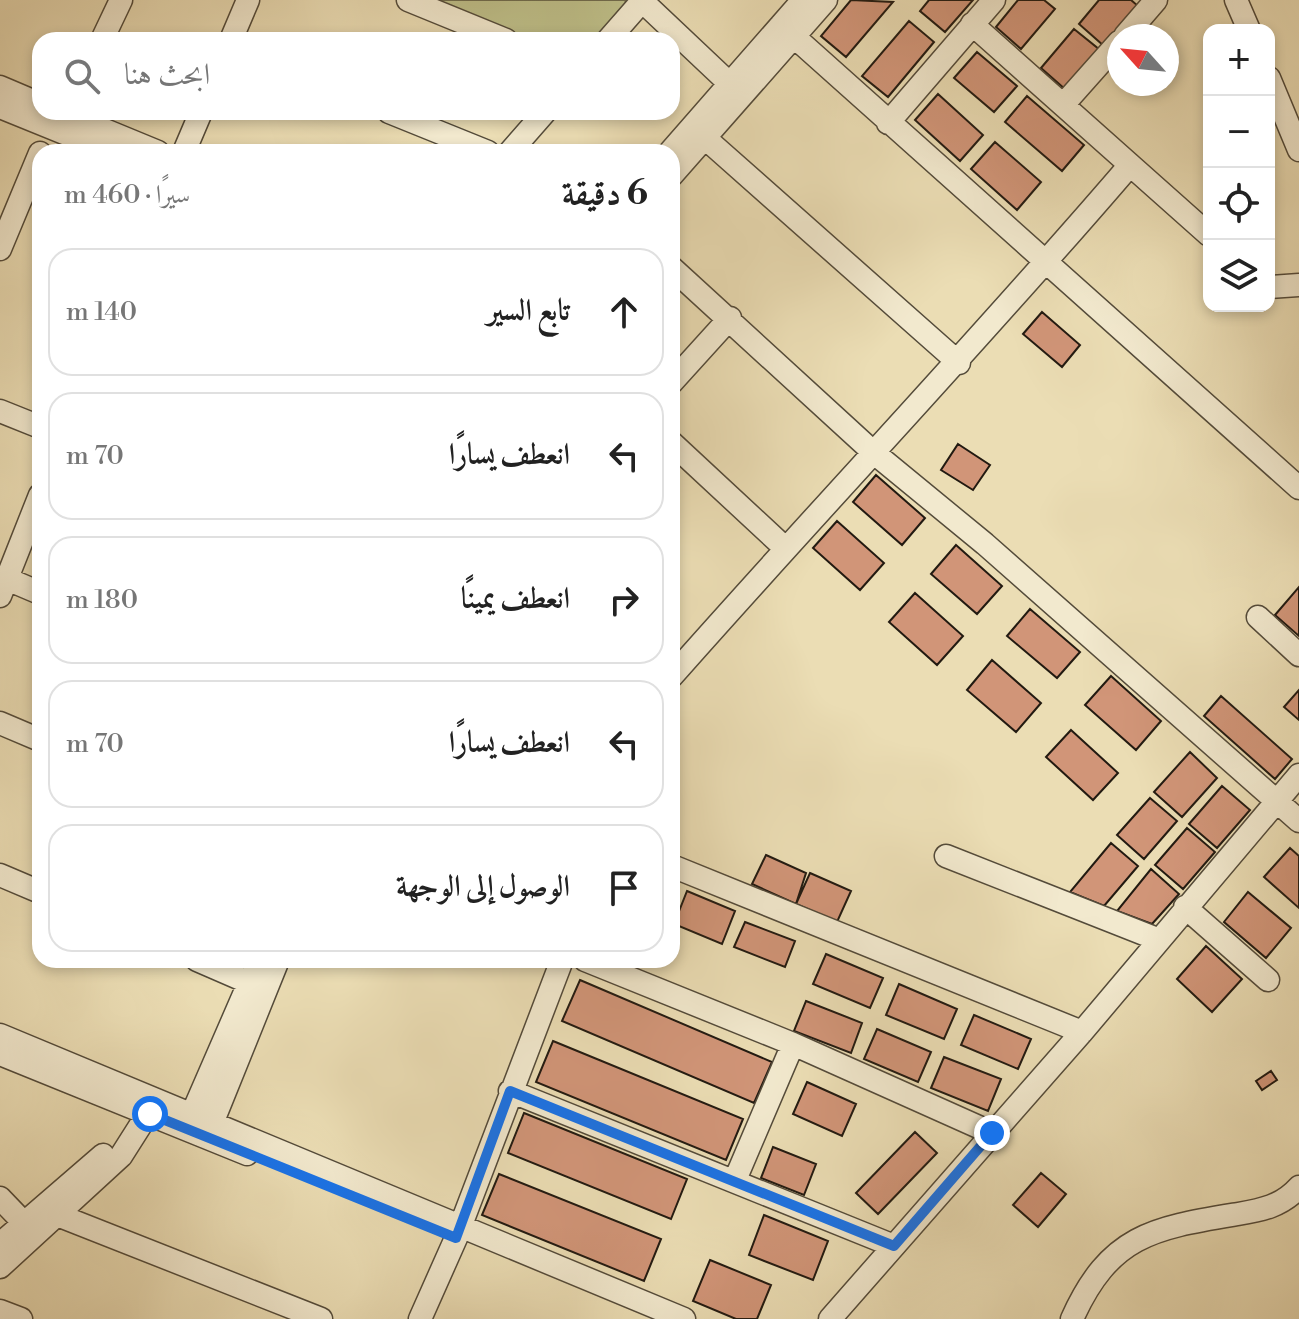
<!DOCTYPE html>
<html lang="ar">
<head>
<meta charset="utf-8">
<style>
  body { margin:0; font-family:"Libre Bodoni",Amiri,serif; background:#f6f6f6; color:#222; direction:rtl }
  .controls { position:absolute; right:24px; top:24px; display:grid; overflow:hidden; border-radius:16px; box-shadow:0 4px 12px #0003 }
  .controls button { width:72px; height:72px; display:grid; place-items:center; padding:0; border:0; border-bottom:2px solid #e0e0e0; background:#fff; color:#222; font:40px sans-serif }
  .compass { position:absolute; left:1107px; top:24px; width:72px; height:72px; border-radius:50%; background:#fff; box-shadow:0 4px 12px #0003; rotate:297deg }
  .stop { position:absolute; width:24px; height:24px; margin:-18px; border:6px solid #1a73e8; border-radius:50%; background:#fff }
  .stop.end { background:#1a73e8; border-color:#fff; box-shadow:0 2px 8px #0008 }
  .list { margin:0; padding:0; list-style:none }
  h2 { display:flex; justify-content:space-between; align-items:center; height:104px; margin:0; padding:0 32px; font-size:34px }
  h2 small { font-size:26px; font-weight:400; color:#767676 }
  .list li { display:grid; grid-template-columns:52px 1fr auto; gap:24px; align-items:center; box-sizing:border-box; height:128px; margin:0 16px 16px; padding:0 16px; border:2px solid #e0e0e0; border-radius:24px }
  .list b { display:block; font-size:30px; white-space:nowrap }
  .list em { font-size:26px; font-style:normal; color:#767676 }
  .icon { flex:none; width:44px; height:44px; fill:none; stroke:currentColor; stroke-width:2; stroke-linecap:round; stroke-linejoin:round }
  .map { position:relative; flex:none; width:1299px; height:1319px; overflow:hidden; direction:ltr }
  .search { position:absolute; background:#fff; box-shadow:0 4px 12px #0003; left:32px; top:32px; width:648px; height:88px; display:flex; align-items:center; gap:20px; box-sizing:border-box; padding:0 28px; border-radius:24px; color:#767676; font-size:30px }
  .panel { position:absolute; background:#fff; box-shadow:0 4px 12px #0003; left:32px; top:144px; width:648px; height:824px; border-radius:24px; direction:rtl }
  .map>svg:first-child { display:block }
</style>
</head>
<body>
<div class="map">
<svg width="1299" height="1319" viewBox="0 0 1299 1319">
  <rect width="100%" height="100%" fill="#ebddb4"/>
  <filter id="stains"><feTurbulence type="fractalNoise" baseFrequency=".0025" numOctaves="4"/><feColorMatrix values="0 0 0 0 .2 0 0 0 0 .09 0 0 0 0 .02 0 0 0 .5 -.17"/></filter>
  <radialGradient id="worn" r=".72"><stop offset=".6" stop-color="#630" stop-opacity="0"/><stop offset="1" stop-color="#630" stop-opacity=".3"/></radialGradient>
  <!-- green -->
  <path fill="#bebf89" stroke="#706c4d" stroke-width="2" d="M 432,0 L 624,0 L 627,2 L 596,40 L 529,40 Z"/>
  <!-- building -->
  <path fill="#d19578" stroke="#221a11" stroke-width="2" d="M 851,0 L 893,2 L 846,57 L 821,36 Z
    M 929,0 L 973,0 L 945,32 L 920,11 Z
    M 1018,0 L 1044,0 L 1055,9 L 1021,49 L 996,27 Z
    M 1099,0 L 1131,0 L 1138,6 L 1104,46 L 1079,24 Z
    M 909,21 L 934,42 L 888,97 L 862,76 Z
    M 1074,29 L 1100,50 L 1066,90 L 1041,68 Z
    M 977,52 L 1017,86 L 994,112 L 954,78 Z
    M 938,94 L 983,135 L 960,161 L 915,120 Z
    M 1027,96 L 1084,145 L 1062,171 L 1005,122 Z
    M 995,142 L 1041,182 L 1017,210 L 971,169 Z
    M 1042,312 L 1080,345 L 1062,367 L 1023,334 Z
    M 958,444 L 990,465 L 973,490 L 941,470 Z
    M 876,475 L 925,518 L 902,545 L 853,502 Z
    M 837,521 L 884,563 L 860,590 L 813,548 Z
    M 956,545 L 1002,586 L 977,614 L 931,574 Z
    M 1299,587 L 1299,636 L 1275,615 Z
    M 915,593 L 963,636 L 937,665 L 889,622 Z
    M 1030,609 L 1080,652 L 1057,678 L 1007,636 Z
    M 992,660 L 1041,703 L 1016,732 L 967,690 Z
    M 1111,676 L 1161,721 L 1136,750 L 1085,705 Z
    M 1299,690 L 1299,720 L 1284,707 Z
    M 1221,696 L 1292,759 L 1275,779 L 1204,716 Z
    M 1071,730 L 1118,773 L 1093,800 L 1046,757 Z
    M 1190,752 L 1217,778 L 1182,817 L 1154,792 Z
    M 1222,786 L 1250,810 L 1217,848 L 1189,824 Z
    M 1150,798 L 1177,821 L 1144,859 L 1117,835 Z
    M 1187,828 L 1215,852 L 1183,889 L 1155,865 Z
    M 1111,843 L 1138,866 L 1104,906 L 1070,892 Z
    M 1290,848 L 1299,856 L 1299,908 L 1264,877 Z
    M 766,855 L 806,873 L 796,904 L 752,884 Z
    M 1151,869 L 1179,894 L 1152,924 L 1117,911 Z
    M 810,873 L 851,891 L 837,922 L 796,904 Z
    M 687,891 L 735,911 L 722,944 L 674,924 Z
    M 1248,892 L 1291,928 L 1266,958 L 1224,922 Z
    M 745,922 L 795,941 L 785,967 L 734,947 Z
    M 1206,946 L 1242,979 L 1212,1012 L 1177,979 Z
    M 826,954 L 883,978 L 870,1008 L 813,984 Z
    M 580,980 L 772,1062 L 754,1103 L 562,1021 Z
    M 899,984 L 957,1009 L 944,1039 L 886,1015 Z
    M 806,1001 L 862,1023 L 851,1053 L 794,1031 Z
    M 974,1015 L 1031,1039 L 1018,1069 L 961,1045 Z
    M 877,1029 L 931,1052 L 918,1082 L 864,1059 Z
    M 553,1041 L 743,1119 L 726,1160 L 536,1082 Z
    M 944,1057 L 1001,1079 L 988,1111 L 931,1088 Z
    M 1271,1071 L 1277,1080 L 1262,1090 L 1256,1081 Z
    M 807,1082 L 856,1104 L 842,1136 L 793,1114 Z
    M 524,1113 L 687,1179 L 671,1219 L 508,1153 Z
    M 915,1132 L 937,1153 L 878,1214 L 856,1193 Z
    M 773,1147 L 816,1164 L 804,1195 L 761,1178 Z
    M 1041,1173 L 1066,1194 L 1038,1227 L 1013,1205 Z
    M 499,1174 L 661,1239 L 644,1281 L 482,1215 Z
    M 764,1215 L 828,1241 L 813,1280 L 749,1255 Z
    M 710,1260 L 771,1285 L 757,1319 L 736,1319 L 693,1301 Z"/>
  <g fill="none" stroke-linecap="round" stroke-linejoin="round">
    <defs>
      <path id="minor" d="M 408,0 L 506,40
        M 641,0 L 730,84
        M 1236,0 L 1249,30
        M 972,24 L 1209,235
        M 781,25 L 1299,488
        M 1125,36 L 1156,0
        M 102,40 L 121,0
        M 231,40 L 248,0
        M 608,40 L 643,0
        M 1269,78 L 1299,150
        M 0,87 L 40,104
        M 1063,105 L 1119,42
        M 0,107 L 111,152
        M 61,112 L 158,152
        M 389,112 L 488,152
        M 888,123 L 994,0
        M 705,138 L 959,363
        M 184,152 L 201,112
        M 510,152 L 545,112
        M 670,152 L 803,0
        M 672,175 L 826,0
        M 0,249 L 40,153
        M 672,268 L 873,452 L 985,544 L 1299,821
        M 1269,287 L 1299,285
        M 672,382 L 730,318
        M 0,411 L 40,427
        M 672,443 L 785,548
        M 7,579 L 40,593
        M 0,596 L 40,495
        M 1258,617 L 1299,655
        M 672,676 C 824,504 981,339 1130,165
        M 0,723 L 40,740
        M 946,856 L 1157,939
        M 672,866 L 1082,1032
        M 0,875 L 40,892
        M 1185,907 L 1268,980
        M 197,960 L 250,983
        M 585,960 L 793,1044 L 992,1133
        M 0,1035 L 684,1319
        M 0,1054 L 247,1154
        M 510,1091 L 894,1246
        M 186,1128 L 259,960
        M 207,1136 L 278,960
        M 735,1180 L 793,1044
        M 0,1198 L 24,1223
        M 60,1216 L 321,1319
        M 0,1244 L 103,1155
        M 0,1267 L 121,1156 L 154,1104
        M 0,1311 L 21,1319
        M 420,1319 L 456,1238 L 562,960
        M 830,1319 L 1082,1032 L 1299,775
        M 1072,1319 C 1110,1234 1154,1228 1238,1214 C 1262,1210 1282,1206 1299,1187"/>
    </defs>
    <!-- minor casing -->
    <use href="#minor" stroke="#544b3a" stroke-width="25"/>
    <!-- minor -->
    <use href="#minor" stroke="#f2e9ce" stroke-width="22"/>
  </g>
  <g fill="none" stroke-linecap="round" stroke-linejoin="round">
    <!-- route -->
    <path stroke="#1a73e8" stroke-width="10" d="M 150,1114 L 456,1238 L 510,1091 L 894,1246 L 992,1133"/>
  </g>
  <rect width="100%" height="100%" filter="url(#stains)"/>
  <rect width="100%" height="100%" fill="url(#worn)"/>
</svg>
<div class="controls">
<button>+</button>
<button>−</button>
<button><svg class="icon" aria-label="locate" viewBox="0 0 24 24"><circle cx="12" cy="12" r="6"/><path d="M12 2v4M12 18v4M2 12h4M18 12h4"/></svg></button>
<button><svg class="icon" aria-label="layers" viewBox="0 0 24 24"><path d="M12 4l9 5-9 5-9-5zM3 14l9 5 9-5"/></svg></button>
</div>
<svg class="compass" viewBox="-18 -18 36 36"><path d="M0-13l5 13h-10z" fill="#e53935"/><path d="M0 13l5-13h-10z" fill="#767676"/></svg>
<div class="stop" style="left:150px;top:1114px"></div>
<div class="stop end" style="left:992px;top:1133px"></div>
<div class="search"><svg class="icon" aria-label="search" viewBox="0 0 24 24"><circle cx="10" cy="10" r="6"/><path d="M15 15l6 6"/></svg>ابحث هنا</div>
<section class="panel">
<h2>6 دقيقة<small>سيرًا · 460 m</small></h2>
<ul class="list">
<li><svg class="icon" aria-label="ahead" viewBox="0 0 24 24"><path d="M12 20V5M6 11l6-6 6 6"/></svg><div><b>تابع السير</b></div><em>140 m</em></li>
<li><svg class="icon" aria-label="left" viewBox="0 0 24 24"><path d="M17 20v-9H6M10 6l-5 5 5 5"/></svg><div><b>انعطف يسارًا</b></div><em>70 m</em></li>
<li><svg class="icon" aria-label="right" viewBox="0 0 24 24"><path d="M7 20v-9h11M14 6l5 5-5 5"/></svg><div><b>انعطف يمينًا</b></div><em>180 m</em></li>
<li><svg class="icon" aria-label="left" viewBox="0 0 24 24"><path d="M17 20v-9H6M10 6l-5 5 5 5"/></svg><div><b>انعطف يسارًا</b></div><em>70 m</em></li>
<li><svg class="icon" aria-label="arrive" viewBox="0 0 24 24"><path d="M6 21V4h12l-3 4 3 4H6"/></svg><div><b>الوصول إلى الوجهة</b></div></li>
</ul>
</section>
</div>
</body>
</html>
